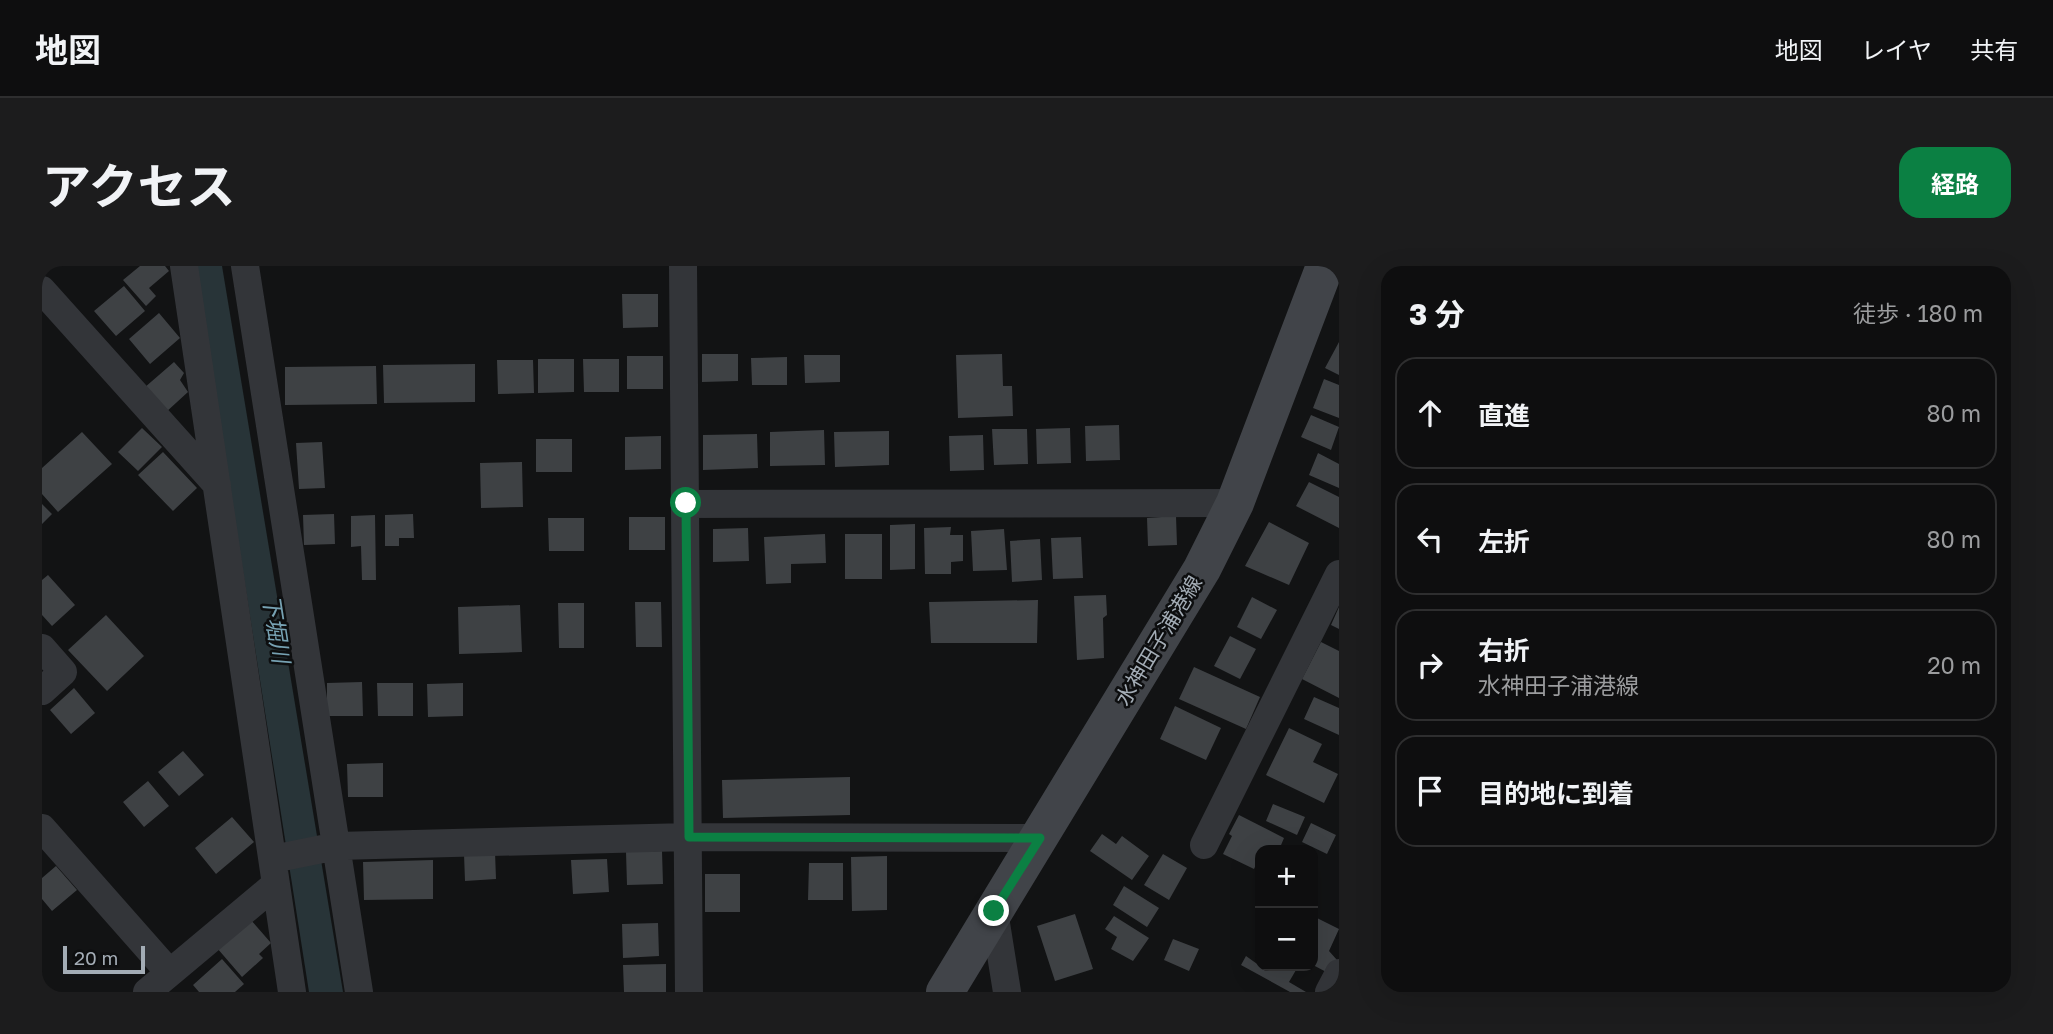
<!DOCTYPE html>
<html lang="ja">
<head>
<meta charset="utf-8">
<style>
  body { margin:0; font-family:"Golos Text","Noto Sans JP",sans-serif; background:#1c1c1d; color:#f1f3f6 }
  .controls { position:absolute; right:21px; bottom:21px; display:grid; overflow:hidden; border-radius:14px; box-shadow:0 7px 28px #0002 }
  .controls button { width:63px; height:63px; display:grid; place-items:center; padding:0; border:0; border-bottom:2px solid #2e2e2f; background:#0e0e0f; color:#f1f3f6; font:35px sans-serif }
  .scale { position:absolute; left:21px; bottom:18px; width:82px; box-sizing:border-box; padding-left:7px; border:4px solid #a3acb5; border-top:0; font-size:19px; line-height:24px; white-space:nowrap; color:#a3acb5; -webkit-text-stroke:5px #0d0e0f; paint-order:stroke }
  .stop { position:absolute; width:21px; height:21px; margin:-16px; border:5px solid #0b8043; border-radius:50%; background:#fff }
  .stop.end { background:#0b8043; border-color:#fff; box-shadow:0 2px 7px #0008 }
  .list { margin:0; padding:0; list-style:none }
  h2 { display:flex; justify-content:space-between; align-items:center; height:91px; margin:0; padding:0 28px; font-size:30px }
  h2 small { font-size:23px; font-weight:400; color:#9b9c9e }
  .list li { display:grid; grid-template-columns:46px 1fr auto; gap:21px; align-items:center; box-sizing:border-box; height:112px; margin:0 14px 14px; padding:0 14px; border:2px solid #2e2e2f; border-radius:21px }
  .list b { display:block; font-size:26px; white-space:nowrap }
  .list p { margin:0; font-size:23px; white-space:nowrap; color:#9b9c9e }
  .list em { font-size:23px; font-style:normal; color:#9b9c9e }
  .icon { flex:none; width:38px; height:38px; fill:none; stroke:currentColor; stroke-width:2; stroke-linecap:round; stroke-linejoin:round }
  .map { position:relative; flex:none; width:1297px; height:726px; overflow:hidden; border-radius:21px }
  header { display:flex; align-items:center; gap:42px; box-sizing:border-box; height:98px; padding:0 35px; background:#0e0e0f; border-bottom:2px solid #2e2e2f }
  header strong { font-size:33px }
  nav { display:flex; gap:38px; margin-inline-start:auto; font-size:24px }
  .intro { display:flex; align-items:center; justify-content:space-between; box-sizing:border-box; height:168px; padding:0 42px }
  h1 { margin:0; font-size:49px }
  .button { padding:18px 32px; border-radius:21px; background:#0b8043; color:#fff; font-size:24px; font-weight:700 }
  main { display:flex; gap:42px; padding:0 42px }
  aside { flex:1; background:#0e0e0f; border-radius:21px; box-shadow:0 7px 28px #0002 }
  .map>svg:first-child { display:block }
</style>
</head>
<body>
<header>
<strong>地図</strong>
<nav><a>地図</a><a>レイヤ</a><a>共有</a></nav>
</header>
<div class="intro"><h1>アクセス</h1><a class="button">経路</a></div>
<main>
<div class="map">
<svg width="1297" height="726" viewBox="0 0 1297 726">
  <rect width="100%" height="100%" fill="#121314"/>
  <!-- water -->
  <path fill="#283438" d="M 153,0 L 180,0 L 301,726 L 267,726 Z"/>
  <!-- building -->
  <path fill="#3e4144" d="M 98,0 L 123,0 L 127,5 L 107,22 L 114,30 L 104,40 L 81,14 Z
    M 82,20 L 103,45 L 74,70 L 52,45 Z
    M 580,28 L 616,28 L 616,61 L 581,62 Z
    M 117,47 L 138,72 L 108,98 L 87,73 Z
    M 1297,76 L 1297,109 L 1283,102 Z
    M 660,88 L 696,88 L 696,115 L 660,116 Z
    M 960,88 L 961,120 L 970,120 L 971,150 L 916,152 L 914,89 Z
    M 762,89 L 798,89 L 798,116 L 763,117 Z
    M 585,90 L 621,90 L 621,123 L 585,123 Z
    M 745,91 L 745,119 L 710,119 L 709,92 Z
    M 496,93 L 532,93 L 532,126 L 496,127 Z
    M 541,93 L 577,93 L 577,126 L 542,126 Z
    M 455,94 L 491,94 L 492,127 L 456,128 Z
    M 132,96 L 142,107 L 138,114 L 146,126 L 123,147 L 102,122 Z
    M 433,98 L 433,136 L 342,137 L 341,99 Z
    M 334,100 L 335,138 L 243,139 L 243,101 Z
    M 1282,113 L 1297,119 L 1297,152 L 1271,142 Z
    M 1269,149 L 1297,161 L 1289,184 L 1259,171 Z
    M 1077,159 L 1078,194 L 1044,195 L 1043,160 Z
    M 100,162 L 120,181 L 96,205 L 76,186 Z
    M 1028,162 L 1029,197 L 995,198 L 994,163 Z
    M 950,163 L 985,163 L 986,198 L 952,199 Z
    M 782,164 L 783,199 L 728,200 L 728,166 Z
    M 847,165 L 847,199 L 793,201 L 792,166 Z
    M 40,166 L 70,198 L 16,246 L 0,228 L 0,202 Z
    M 715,168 L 716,202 L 661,204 L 661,169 Z
    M 941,169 L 942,204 L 908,205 L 907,170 Z
    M 619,170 L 619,203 L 583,204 L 583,171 Z
    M 494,173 L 530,173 L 530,206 L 494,206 Z
    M 280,176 L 283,222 L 257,223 L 254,177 Z
    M 121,186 L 155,222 L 131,245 L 96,209 Z
    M 1276,187 L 1297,198 L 1297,222 L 1267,209 Z
    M 480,196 L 481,241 L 439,242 L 438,197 Z
    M 1267,216 L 1297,231 L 1297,262 L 1254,240 Z
    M 0,238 L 10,248 L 0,258 Z
    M 292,248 L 293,278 L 262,279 L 261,249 Z
    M 371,248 L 372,272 L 357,272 L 357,280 L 343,280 L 343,249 Z
    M 333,249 L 334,314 L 320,314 L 319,280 L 309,281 L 309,250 Z
    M 1134,250 L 1135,279 L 1106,280 L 1105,252 Z
    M 587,251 L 623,251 L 623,284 L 587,284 Z
    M 506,252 L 542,252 L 542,285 L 507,285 Z
    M 1227,256 L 1267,277 L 1247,319 L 1203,300 Z
    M 873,258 L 873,303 L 848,304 L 848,259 Z
    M 909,261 L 908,269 L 921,269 L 921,295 L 909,296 L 909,308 L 883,308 L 882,262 Z
    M 706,262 L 707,295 L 671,296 L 671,263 Z
    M 962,263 L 965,304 L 931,305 L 929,265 Z
    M 783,268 L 784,297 L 749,298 L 749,317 L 724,318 L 722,271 Z
    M 803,268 L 840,268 L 840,313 L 803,313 Z
    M 1039,271 L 1041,312 L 1011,313 L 1009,272 Z
    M 998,273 L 1000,314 L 970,316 L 968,275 Z
    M 6,309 L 33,339 L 10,360 L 0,349 L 0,314 Z
    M 1064,329 L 1065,349 L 1061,352 L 1062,392 L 1035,394 L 1032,330 Z
    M 1210,331 L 1235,344 L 1219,373 L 1195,361 Z
    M 996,334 L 995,377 L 889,377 L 887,336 Z
    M 593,336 L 619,336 L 620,381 L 594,381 Z
    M 516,337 L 542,337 L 542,382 L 517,382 Z
    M 478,339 L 480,386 L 417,388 L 416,341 Z
    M 1297,341 L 1297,363 L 1289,359 Z
    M 64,349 L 102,390 L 65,425 L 26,384 Z
    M 1188,370 L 1214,383 L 1198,413 L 1172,400 Z
    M 1279,376 L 1297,385 L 1297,432 L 1260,413 Z
    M 1152,401 L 1218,431 L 1204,463 L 1137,433 Z
    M 320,416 L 321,450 L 285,450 L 285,417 Z
    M 335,417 L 371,417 L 371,450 L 336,450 Z
    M 421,417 L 421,450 L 386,451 L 385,418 Z
    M 32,422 L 53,447 L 29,468 L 8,444 Z
    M 1272,431 L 1297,442 L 1297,469 L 1262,453 Z
    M 1133,440 L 1179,462 L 1164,494 L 1118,473 Z
    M 1247,462 L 1280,478 L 1271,496 L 1296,508 L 1282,537 L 1224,509 Z
    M 141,485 L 162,509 L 137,530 L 116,506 Z
    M 341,497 L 341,531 L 306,531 L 305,498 Z
    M 808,511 L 808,549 L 681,552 L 680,514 Z
    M 106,515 L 127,540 L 102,561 L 81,536 Z
    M 1231,538 L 1263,551 L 1255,569 L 1224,555 Z
    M 1197,549 L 1242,572 L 1237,584 L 1218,584 L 1218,590 L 1212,603 L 1181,588 L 1190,570 L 1187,568 Z
    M 190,551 L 212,576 L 174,608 L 153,582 Z
    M 1269,557 L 1294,569 L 1285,588 L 1260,576 Z
    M 1060,568 L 1074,578 L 1080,570 L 1107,590 L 1090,614 L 1048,585 Z
    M 620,585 L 621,618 L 585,619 L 584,586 Z
    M 453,586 L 454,613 L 423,615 L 422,588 Z
    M 1121,588 L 1145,602 L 1127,634 L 1102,619 Z
    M 845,590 L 845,644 L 810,645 L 809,591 Z
    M 565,593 L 567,626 L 531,628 L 529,594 Z
    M 391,594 L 391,633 L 322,634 L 321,596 Z
    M 767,597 L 801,597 L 801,634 L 766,634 Z
    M 14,600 L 35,624 L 10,645 L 0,633 L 0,612 Z
    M 663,608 L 698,608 L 698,646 L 663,646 Z
    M 1082,620 L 1117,642 L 1105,661 L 1071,639 Z
    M 1033,648 L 1051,703 L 1013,715 L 995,660 Z
    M 1072,650 L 1107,672 L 1091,695 L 1069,683 L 1075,671 L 1063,663 Z
    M 1271,650 L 1297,663 L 1287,685 L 1295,694 L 1288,708 L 1271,699 Z
    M 208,653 L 229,677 L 217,688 L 221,692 L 200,711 L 175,682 Z
    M 616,657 L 617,690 L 581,692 L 580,658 Z
    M 1131,673 L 1157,683 L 1147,705 L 1122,694 Z
    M 1204,690 L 1218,700 L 1246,700 L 1254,704 L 1247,716 L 1264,726 L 1248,726 L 1199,699 Z
    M 180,693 L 202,718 L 193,726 L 157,726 L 151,719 Z
    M 624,698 L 624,726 L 582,726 L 581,699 Z"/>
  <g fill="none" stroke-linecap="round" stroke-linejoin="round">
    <!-- minor -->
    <path stroke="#333539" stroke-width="28" d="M 142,0 L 250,726
      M 203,0 L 317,726
      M 641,0 L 647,726
      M 0,24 L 175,219
      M 644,238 L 1193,237
      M 0,382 L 21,406 L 0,425
      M 0,562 L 127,706
      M 1162,579 L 1297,308
      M 231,593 L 295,580 L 647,571 L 998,572
      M 952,645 L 965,726
      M 105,726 L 234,618
      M 1287,726 L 1297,707"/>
    <!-- secondary -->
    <path stroke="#414449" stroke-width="38" d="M 903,726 L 1160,303 L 1193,237 L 1283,0"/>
  </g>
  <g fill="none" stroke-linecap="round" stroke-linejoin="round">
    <!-- route -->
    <path stroke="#0b8043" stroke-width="9" d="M 644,237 L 647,571 L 998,572 L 952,645"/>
  </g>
  <g text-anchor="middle" stroke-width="5" stroke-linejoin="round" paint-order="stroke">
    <!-- street labels -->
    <g font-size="21" fill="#a3acb5" stroke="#0d0e0f">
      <text transform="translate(1117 375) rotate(-59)" y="7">水神田子浦港線</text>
    </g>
    <!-- water labels -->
    <g font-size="23" font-style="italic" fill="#77a2b3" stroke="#0d0e0f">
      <text transform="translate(234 363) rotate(81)" y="8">下堀川</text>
    </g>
  </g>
</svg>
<div class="controls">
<button>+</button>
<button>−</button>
</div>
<div class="scale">20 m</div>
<div class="stop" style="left:644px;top:237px"></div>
<div class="stop end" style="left:952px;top:645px"></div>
</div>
<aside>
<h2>3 分<small>徒歩 · 180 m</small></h2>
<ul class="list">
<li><svg class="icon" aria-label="ahead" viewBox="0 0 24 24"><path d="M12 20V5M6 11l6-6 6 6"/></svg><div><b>直進</b></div><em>80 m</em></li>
<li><svg class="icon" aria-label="left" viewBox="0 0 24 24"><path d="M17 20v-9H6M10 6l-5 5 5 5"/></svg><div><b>左折</b></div><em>80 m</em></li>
<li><svg class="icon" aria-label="right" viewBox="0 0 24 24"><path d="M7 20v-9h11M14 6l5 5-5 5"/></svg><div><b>右折</b><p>水神田子浦港線</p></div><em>20 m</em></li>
<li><svg class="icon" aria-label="arrive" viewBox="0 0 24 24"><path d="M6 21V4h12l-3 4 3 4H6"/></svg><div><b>目的地に到着</b></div></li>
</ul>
</aside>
</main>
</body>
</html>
